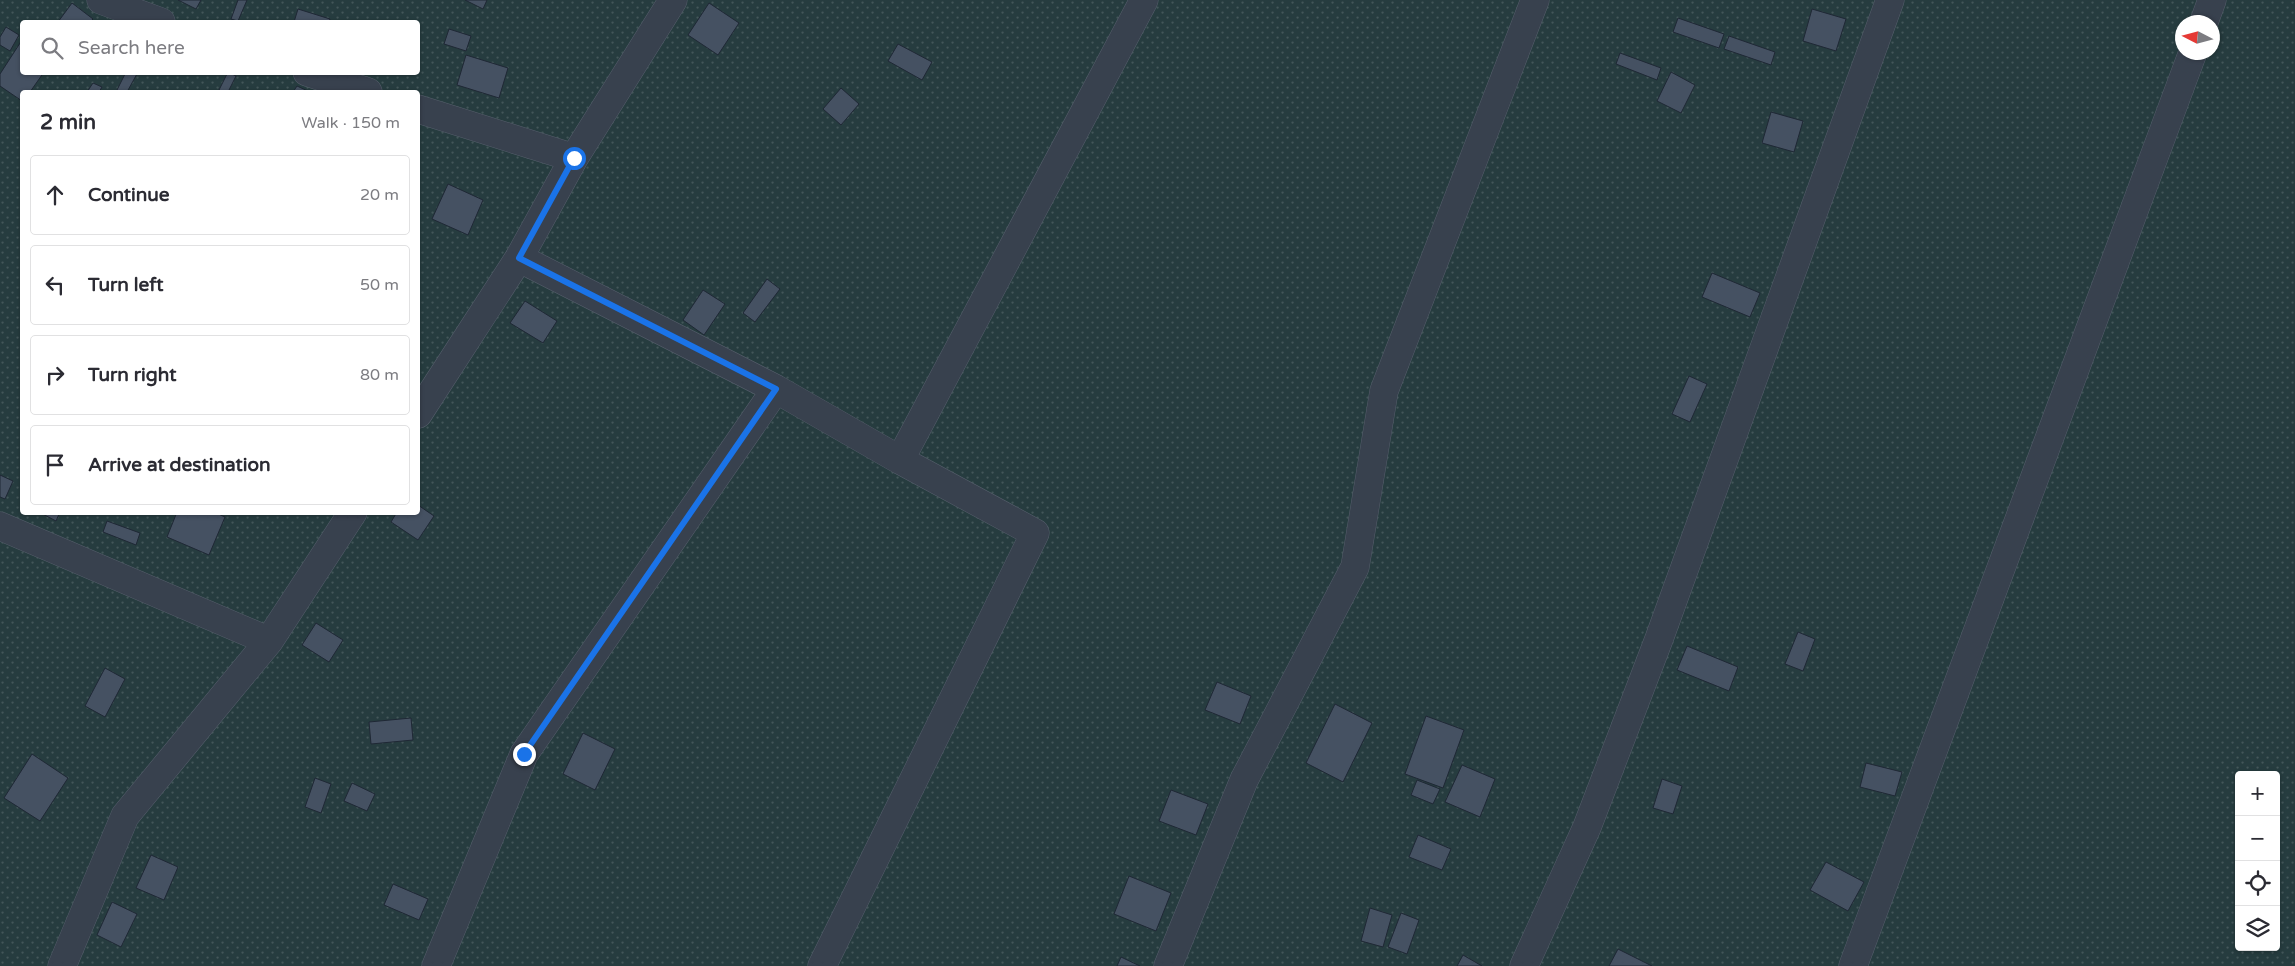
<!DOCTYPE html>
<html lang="en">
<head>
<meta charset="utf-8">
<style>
  body { margin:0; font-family:"Varela Round",sans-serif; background:#f2f2f3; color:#2b2b33 }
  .controls { position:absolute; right:15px; bottom:15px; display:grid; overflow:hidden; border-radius:5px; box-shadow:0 1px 4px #0004 }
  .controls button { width:45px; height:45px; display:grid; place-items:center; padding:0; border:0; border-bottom:1px solid #e1e1e2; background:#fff; color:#2b2b33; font:25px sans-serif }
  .compass { position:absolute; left:2175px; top:15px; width:45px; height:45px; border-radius:50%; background:#fff; box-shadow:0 1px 4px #0004; rotate:276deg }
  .stop { position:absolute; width:15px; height:15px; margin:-11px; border:4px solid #1a73e8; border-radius:50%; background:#fff }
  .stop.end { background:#1a73e8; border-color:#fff; box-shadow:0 1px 5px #0008 }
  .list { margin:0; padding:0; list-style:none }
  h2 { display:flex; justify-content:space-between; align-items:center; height:65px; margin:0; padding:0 20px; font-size:21px }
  h2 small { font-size:16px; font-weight:400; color:#7c7c81 }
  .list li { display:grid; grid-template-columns:32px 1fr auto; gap:15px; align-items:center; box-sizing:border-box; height:80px; margin:0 10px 10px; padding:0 10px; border:1px solid #e1e1e2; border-radius:5px }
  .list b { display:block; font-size:19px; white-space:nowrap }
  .list em { font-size:16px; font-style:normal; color:#7c7c81 }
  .icon { flex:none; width:28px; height:28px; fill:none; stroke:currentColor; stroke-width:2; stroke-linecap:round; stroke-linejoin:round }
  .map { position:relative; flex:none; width:2295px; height:966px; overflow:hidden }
  .search { position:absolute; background:#fff; box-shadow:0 1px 4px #0004; left:20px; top:20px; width:400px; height:55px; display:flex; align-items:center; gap:12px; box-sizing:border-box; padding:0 18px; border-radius:5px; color:#7c7c81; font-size:19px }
  .panel { position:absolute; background:#fff; box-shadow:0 1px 4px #0004; left:20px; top:90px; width:400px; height:425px; border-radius:5px }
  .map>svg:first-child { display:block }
</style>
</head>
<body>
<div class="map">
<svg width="2295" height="966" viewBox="0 0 2295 966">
  <defs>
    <pattern id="garden-dots" width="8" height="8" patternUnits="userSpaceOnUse" patternTransform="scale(1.25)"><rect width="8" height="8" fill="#263c3f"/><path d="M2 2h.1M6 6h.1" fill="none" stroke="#435659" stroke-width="1.8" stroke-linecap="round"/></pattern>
  </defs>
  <rect width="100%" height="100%" fill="#242f3e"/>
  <!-- garden -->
  <path fill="url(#garden-dots)" fill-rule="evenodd" d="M 0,0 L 2295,0 L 2295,966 L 0,966 ZM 22,22 L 418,22 L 418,72 L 22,72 ZM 2182,22 L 2212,22 L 2212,52 L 2182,52 ZM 22,92 L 418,92 L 418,512 L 22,512 ZM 2239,775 L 2276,775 L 2276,947 L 2239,947 Z"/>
  <!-- building -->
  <path fill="#455162" stroke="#1f2835" d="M 178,0 L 201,0 L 196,9 Z
    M 238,0 L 247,0 L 238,21 L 231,19 Z
    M 465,0 L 487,0 L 483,9 Z
    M 72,3 L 93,19 L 90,22 L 58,22 Z
    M 709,3 L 739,23 L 718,55 L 688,35 Z
    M 298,9 L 330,19 L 329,22 L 294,22 Z
    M 1812,9 L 1846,19 L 1836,51 L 1803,41 Z
    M 1678,18 L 1724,34 L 1719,48 L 1673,32 Z
    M 6,27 L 19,35 L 10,51 L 0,45 L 0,37 Z
    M 449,29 L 471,36 L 466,51 L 444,44 Z
    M 1729,36 L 1775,52 L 1771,65 L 1724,49 Z
    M 22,40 L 22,72 L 44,72 L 30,92 L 22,92 L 22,101 L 0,86 L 0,74 Z
    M 898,44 L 932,62 L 922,80 L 888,61 Z
    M 1620,53 L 1661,68 L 1657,80 L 1616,64 Z
    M 466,55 L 508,68 L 499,98 L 457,85 Z
    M 126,72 L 138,72 L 127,92 L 121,92 L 117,90 Z
    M 228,72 L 236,76 L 228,92 L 218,92 Z
    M 1671,72 L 1695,85 L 1681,113 L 1657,101 Z
    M 93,83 L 102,87 L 99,92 L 87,92 Z
    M 297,86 L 310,92 L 293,92 Z
    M 841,88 L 859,104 L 841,125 L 823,109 Z
    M 1771,112 L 1803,121 L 1794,152 L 1762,143 Z
    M 448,184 L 483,200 L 468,235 L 432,219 Z
    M 1712,273 L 1760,293 L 1750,317 L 1702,297 Z
    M 767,279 L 780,289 L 755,322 L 743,313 Z
    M 703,290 L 725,304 L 704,335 L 683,320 Z
    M 525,301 L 557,321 L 543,343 L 510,323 Z
    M 1689,376 L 1707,384 L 1690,422 L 1672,414 Z
    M 0,475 L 13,481 L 5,499 L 0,497 Z
    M 418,505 L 434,516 L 418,540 L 391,522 L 397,512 L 418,512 Z
    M 39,512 L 60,512 L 56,521 Z
    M 177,512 L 214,512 L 225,517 L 209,555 L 167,537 Z
    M 107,521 L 140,533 L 136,545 L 103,532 Z
    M 316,623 L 343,640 L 329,662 L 302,645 Z
    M 1798,632 L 1815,639 L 1803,671 L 1785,664 Z
    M 1687,646 L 1738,667 L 1729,691 L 1677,670 Z
    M 105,668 L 125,679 L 105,717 L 85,706 Z
    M 1217,682 L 1251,696 L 1240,724 L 1205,710 Z
    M 1335,704 L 1372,723 L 1343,782 L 1306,763 Z
    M 1426,716 L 1464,730 L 1443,788 L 1405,774 Z
    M 411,718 L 413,740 L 371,744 L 369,722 Z
    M 583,733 L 615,749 L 595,790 L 563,774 Z
    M 32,754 L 68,778 L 40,821 L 4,798 Z
    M 1866,763 L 1902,772 L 1895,796 L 1860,787 Z
    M 1462,765 L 1495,779 L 1480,817 L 1445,802 Z
    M 315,778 L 331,784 L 321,813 L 305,807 Z
    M 1662,779 L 1682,786 L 1673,814 L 1653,808 Z
    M 1417,780 L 1440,789 L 1433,804 L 1411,795 Z
    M 352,783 L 375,794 L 367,811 L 344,801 Z
    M 1171,790 L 1208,804 L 1196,835 L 1159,821 Z
    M 1418,835 L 1451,849 L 1442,870 L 1409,857 Z
    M 151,855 L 178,867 L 164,900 L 136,888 Z
    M 1826,862 L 1864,882 L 1848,911 L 1810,890 Z
    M 1129,876 L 1171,893 L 1156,931 L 1114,914 Z
    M 393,884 L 428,899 L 419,920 L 384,905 Z
    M 112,902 L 137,914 L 121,947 L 97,935 Z
    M 1370,908 L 1392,915 L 1383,947 L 1361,941 Z
    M 1401,913 L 1419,920 L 1407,954 L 1388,947 Z
    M 1618,949 L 1652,966 L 1609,966 Z
    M 1463,955 L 1482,966 L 1457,966 Z
    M 1121,957 L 1140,966 L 1117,966 Z"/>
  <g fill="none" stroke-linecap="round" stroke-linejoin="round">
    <defs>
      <path id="minor" d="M 101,0 L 161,22
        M 2204,22 L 2212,0
        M 307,72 L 368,92
        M 418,109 L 574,158
        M 519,258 L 776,389 L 900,460 L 1144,0
        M 418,414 L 519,258 L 574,158 L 673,0
        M 0,526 L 269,641
        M 62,966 L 125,816 L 269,641 L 353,512
        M 436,966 L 524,754 L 776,389
        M 822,966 L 1035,533 L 900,460
        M 1168,966 L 1244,780 L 1355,567 L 1384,391 L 1535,0
        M 1524,966 L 1587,827 L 1659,639 L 1890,0
        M 1853,966 L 2193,52"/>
    </defs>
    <!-- minor casing -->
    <use href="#minor" stroke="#565f6c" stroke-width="29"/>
    <!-- minor -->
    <use href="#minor" stroke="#38414e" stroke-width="28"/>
  </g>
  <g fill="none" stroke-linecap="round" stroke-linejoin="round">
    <!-- route -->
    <path stroke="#1a73e8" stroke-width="6" d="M 524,754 L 776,389 L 519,258 L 574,158"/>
  </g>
</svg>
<div class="controls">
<button>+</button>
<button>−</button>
<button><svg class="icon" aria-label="locate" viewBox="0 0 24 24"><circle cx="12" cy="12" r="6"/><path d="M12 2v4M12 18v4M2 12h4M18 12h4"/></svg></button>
<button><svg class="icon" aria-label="layers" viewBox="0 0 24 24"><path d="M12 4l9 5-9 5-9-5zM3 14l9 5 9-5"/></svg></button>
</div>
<svg class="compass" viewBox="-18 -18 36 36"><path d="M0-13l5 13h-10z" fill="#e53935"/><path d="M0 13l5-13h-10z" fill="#7c7c81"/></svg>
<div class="stop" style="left:574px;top:158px"></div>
<div class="stop end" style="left:524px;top:754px"></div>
<div class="search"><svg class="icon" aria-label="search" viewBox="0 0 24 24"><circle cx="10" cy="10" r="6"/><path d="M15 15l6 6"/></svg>Search here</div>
<section class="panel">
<h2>2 min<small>Walk · 150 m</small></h2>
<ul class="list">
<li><svg class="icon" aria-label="ahead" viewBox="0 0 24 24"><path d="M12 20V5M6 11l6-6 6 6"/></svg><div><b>Continue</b></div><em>20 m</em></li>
<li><svg class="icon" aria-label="left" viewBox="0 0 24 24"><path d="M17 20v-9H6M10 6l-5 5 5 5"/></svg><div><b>Turn left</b></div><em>50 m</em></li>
<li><svg class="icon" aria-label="right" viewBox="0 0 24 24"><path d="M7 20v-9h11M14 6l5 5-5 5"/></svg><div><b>Turn right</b></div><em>80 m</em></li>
<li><svg class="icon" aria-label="arrive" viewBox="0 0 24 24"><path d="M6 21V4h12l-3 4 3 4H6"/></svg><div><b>Arrive at destination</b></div></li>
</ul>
</section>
</div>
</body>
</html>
